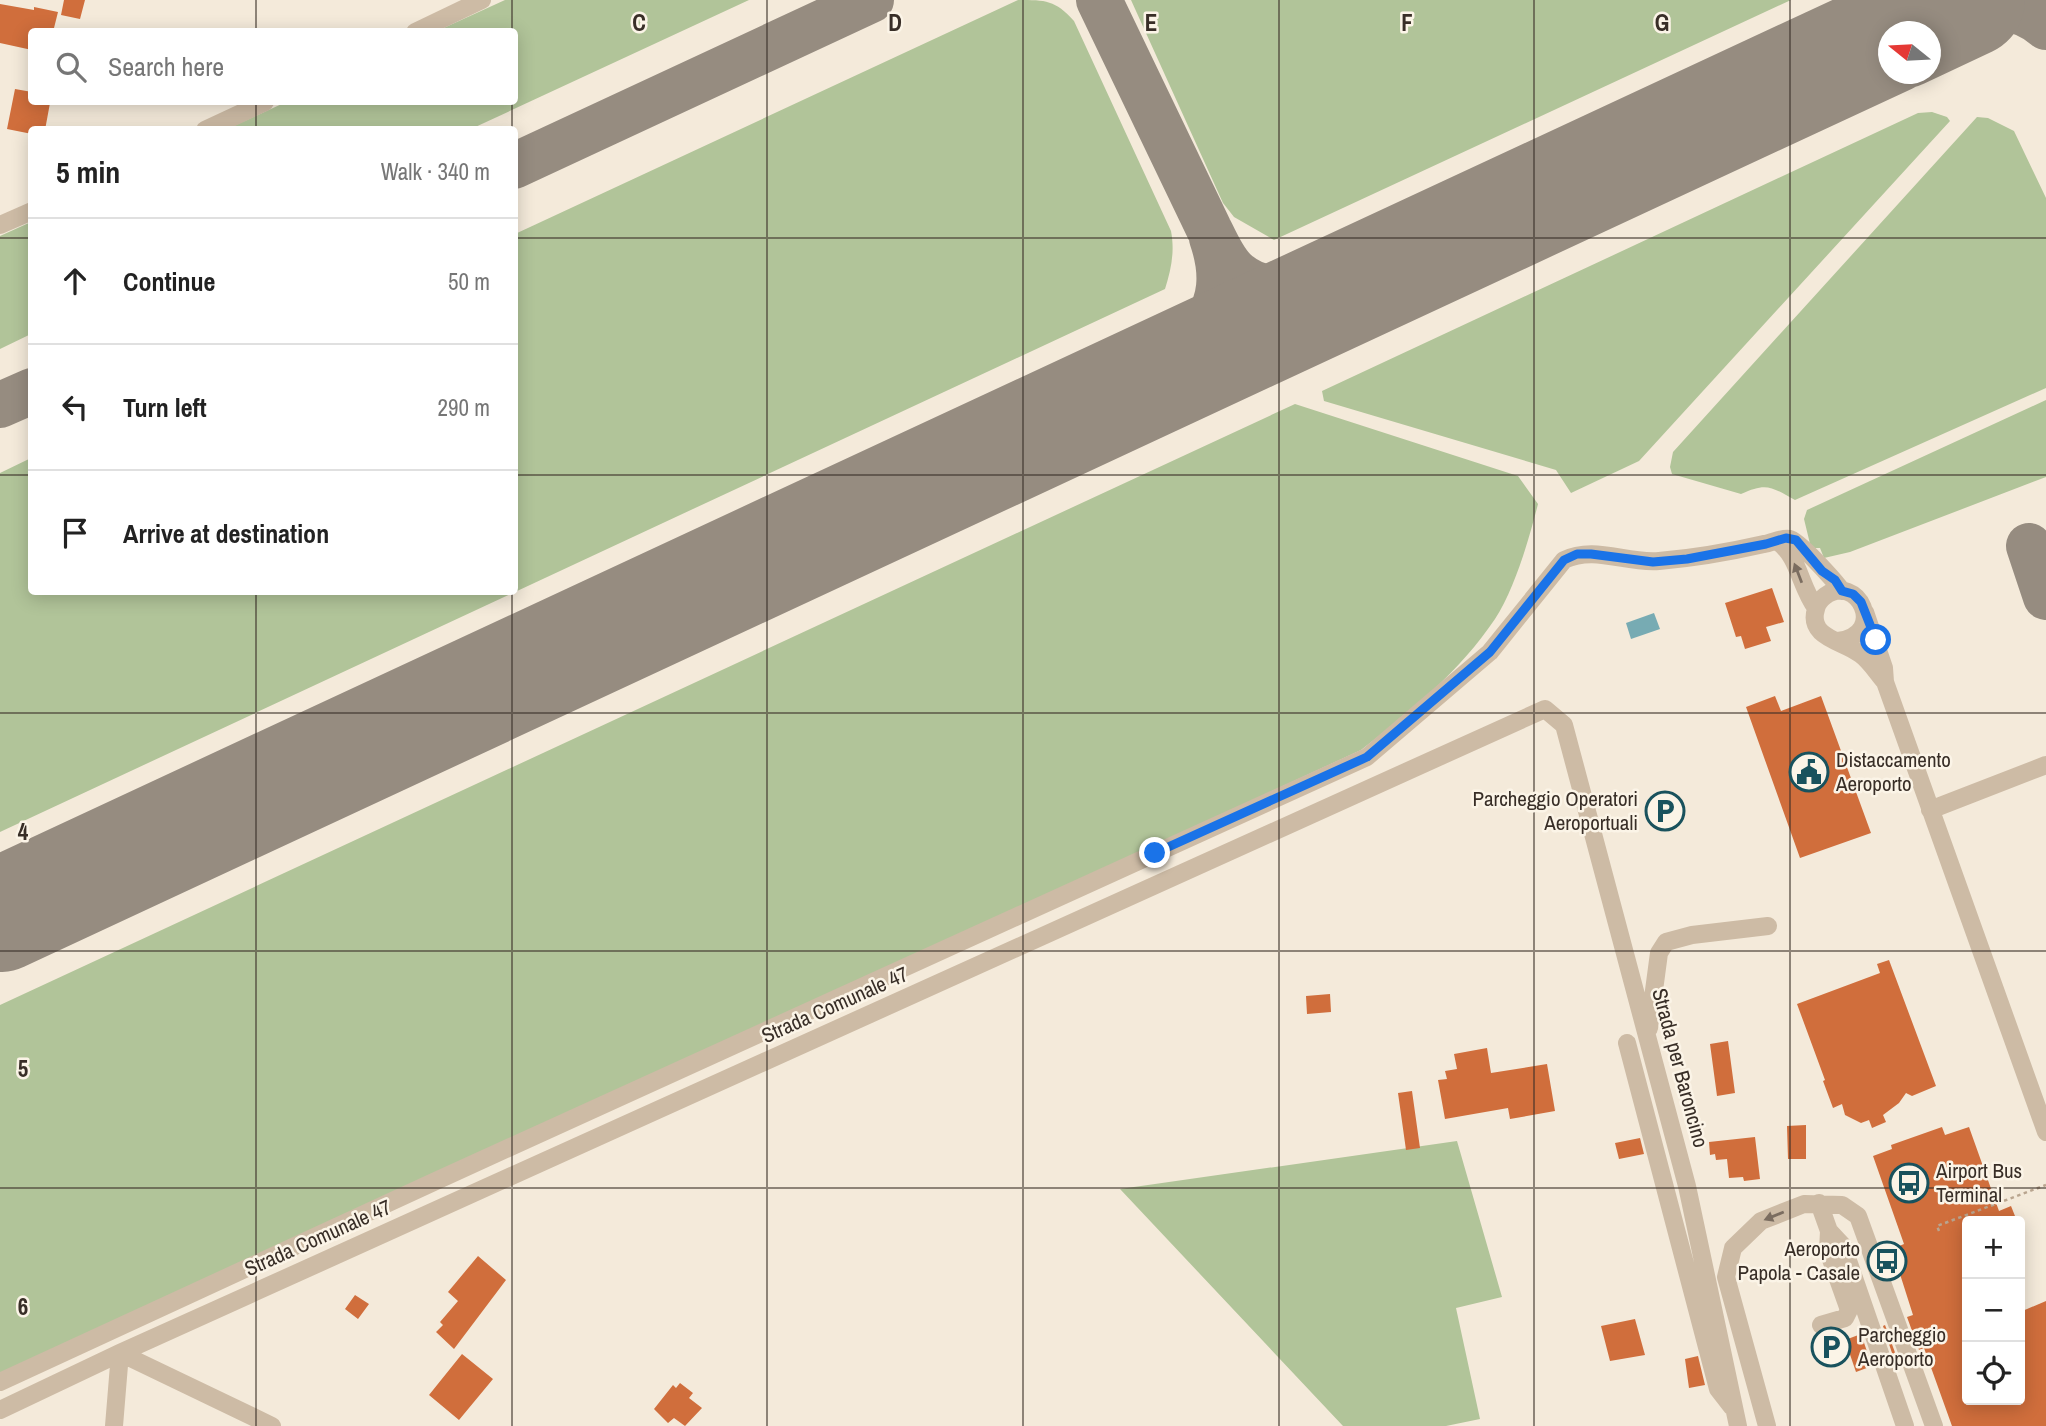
<!DOCTYPE html>
<html lang="en">
<head>
<meta charset="utf-8">
<style>
  body { margin:0; font-family:"Archivo Narrow",sans-serif; background:#f2f2f2; color:#222 }
  .controls { position:absolute; right:21px; bottom:21px; display:grid; overflow:hidden; border-radius:7px; box-shadow:0 4px 18px #0003 }
  .controls button { width:63px; height:63px; display:grid; place-items:center; padding:0; border:0; border-bottom:2px solid #e0e0e0; background:#fff; color:#222; font:35px sans-serif }
  .compass { position:absolute; left:1878px; top:21px; width:63px; height:63px; border-radius:50%; background:#fff; box-shadow:0 4px 18px #0003; rotate:288deg }
  .stop { position:absolute; width:21px; height:21px; margin:-16px; border:5px solid #1a73e8; border-radius:50%; background:#fff }
  .stop.end { background:#1a73e8; border-color:#fff; box-shadow:0 2px 7px #0008 }
  .list { margin:0; padding:0; list-style:none }
  h2 { display:flex; justify-content:space-between; align-items:center; height:91px; margin:0; padding:0 28px; font-size:30px }
  h2 small { font-size:23px; font-weight:400; color:#767676 }
  .list li { display:grid; grid-template-columns:46px 1fr auto; gap:21px; align-items:center; box-sizing:border-box; height:126px; padding:0 28px; border-top:2px solid #e0e0e0 }
  .list b { display:block; font-size:26px; white-space:nowrap }
  .list em { font-size:23px; font-style:normal; color:#767676 }
  .icon { flex:none; width:38px; height:38px; fill:none; stroke:currentColor; stroke-width:2; stroke-linecap:round; stroke-linejoin:round }
  .map { position:relative; flex:none; width:2046px; height:1426px; overflow:hidden }
  .search { position:absolute; background:#fff; box-shadow:0 4px 18px #0003; left:28px; top:28px; width:490px; height:77px; display:flex; align-items:center; gap:18px; box-sizing:border-box; padding:0 24px; border-radius:7px; color:#767676; font-size:26px }
  .panel { position:absolute; background:#fff; box-shadow:0 4px 18px #0003; left:28px; top:126px; width:490px; height:469px; border-radius:7px }
  .map>svg:first-child { display:block }
</style>
</head>
<body>
<div class="map">
<svg width="2046" height="1426" viewBox="0 0 2046 1426">
  <rect width="100%" height="100%" fill="#f4eada"/>
  <!-- green -->
  <path fill="#b1c499" d="M 505,0 L 749,0 L 471,129 L 225,130 L 286,102 L 514,102 L 514,32 L 437,31 Z
    M 1018,0 C 1046,0 1055,0 1074,21 L 1171,231 C 1175,252 1171,270 1165,289 L 0,832 L 0,473 L 31,458 L 32,592 L 514,592 L 515,234 Z
    M 1131,0 L 1791,0 L 1274,240 L 1234,217 L 1223,203 Z
    M 1932,112 L 1947,117 L 1950,121 L 1639,461 L 1571,493 L 1556,470 L 1324,401 L 1322,391 L 1918,113 Z
    M 1977,117 L 1988,118 L 2014,131 L 2046,198 L 2046,388 L 1795,500 C 1771,487 1767,482 1741,494 L 1672,474 L 1670,467 L 1673,452 Z
    M 31,222 L 31,334 L 0,349 L 0,236 Z
    M 2046,400 L 2046,477 L 1850,552 L 1824,558 L 1820,548 L 1811,548 L 1804,519 L 1807,510 Z
    M 1295,404 L 1518,476 L 1538,504 C 1529,539 1515,588 1495,619 C 1460,671 1411,712 1361,750 L 0,1380 L 0,1005 Z
    M 1457,1141 L 1502,1297 L 1456,1308 L 1480,1419 L 1446,1426 L 1343,1426 L 1120,1189 Z"/>
  <!-- water -->
  <path fill="#77abb3" d="M 1654,613 L 1660,629 L 1631,639 L 1626,623 Z"/>
  <g fill="none" stroke-linecap="round" stroke-linejoin="round">
    <!-- taxiway -->
    <path stroke="#968c80" stroke-width="46" d="M 1099,0 L 1209,229 C 1217,244 1224,263 1238,274 C 1273,303 1334,286 1374,276
      M 1952,8 C 1985,5 2019,3 2046,27
      M 514,166 L 871,0
      M 1127,391 C 1184,350 1240,320 1212,238
      M 0,405 L 32,391
      M 2029,546 L 2046,597"/>
    <!-- runway -->
    <path stroke="#968c80" stroke-width="114" d="M 1900,32 L 1968,0
      M 0,915 L 1888,37"/>
  </g>
  <!-- building -->
  <path fill="#d06e3c" d="M 64,0 L 85,0 L 80,19 L 61,15 Z
    M 0,4 L 34,10 L 34,7 L 58,12 L 53,32 L 32,32 L 32,50 L 0,43 Z
    M 15,89 L 32,92 L 32,102 L 50,103 L 45,130 L 32,130 L 32,134 L 7,129 Z
    M 1772,588 L 1784,622 L 1766,627 L 1771,641 L 1745,649 L 1741,636 L 1736,637 L 1725,603 Z
    M 1775,696 L 1781,711 L 1821,696 L 1871,833 L 1800,858 L 1746,707 Z
    M 1889,960 L 1936,1086 L 1912,1096 L 1906,1093 L 1899,1103 L 1883,1115 L 1886,1122 L 1872,1128 L 1869,1120 L 1861,1123 L 1845,1115 L 1842,1104 L 1833,1108 L 1823,1081 L 1825,1080 L 1797,1004 L 1880,973 L 1877,964 Z
    M 1330,994 L 1331,1012 L 1307,1014 L 1306,996 Z
    M 1728,1041 L 1735,1093 L 1717,1096 L 1710,1044 Z
    M 1487,1048 L 1491,1073 L 1547,1064 L 1555,1111 L 1510,1119 L 1508,1108 L 1445,1119 L 1438,1080 L 1447,1079 L 1445,1071 L 1457,1069 L 1454,1054 Z
    M 1412,1091 L 1420,1148 L 1406,1150 L 1398,1093 Z
    M 1806,1125 L 1806,1159 L 1788,1159 L 1787,1126 Z
    M 1942,1127 L 1945,1135 L 1969,1127 L 1999,1211 L 2011,1206 L 2017,1221 L 1967,1221 L 1967,1400 L 2020,1400 L 2020,1312 L 2046,1301 L 2046,1426 L 1952,1426 L 1924,1348 L 1919,1350 L 1907,1317 L 1913,1315 L 1892,1249 L 1904,1244 L 1873,1156 L 1892,1149 L 1891,1145 Z
    M 1755,1137 L 1760,1179 L 1744,1181 L 1743,1177 L 1729,1178 L 1727,1159 L 1716,1160 L 1715,1154 L 1710,1155 L 1709,1142 Z
    M 1640,1138 L 1644,1154 L 1619,1159 L 1615,1143 Z
    M 478,1256 L 506,1280 L 454,1349 L 436,1332 L 443,1325 L 440,1322 L 458,1301 L 448,1292 Z
    M 355,1295 L 369,1304 L 358,1319 L 345,1309 Z
    M 1635,1319 L 1645,1355 L 1610,1361 L 1601,1326 Z
    M 1885,1325 L 1897,1358 L 1894,1359 L 1883,1326 Z
    M 1861,1334 L 1872,1366 L 1856,1372 L 1845,1340 Z
    M 462,1354 L 493,1379 L 459,1420 L 429,1395 Z
    M 1698,1356 L 1705,1385 L 1689,1388 L 1685,1359 Z
    M 680,1383 L 693,1393 L 689,1398 L 702,1408 L 685,1426 L 674,1418 L 668,1423 L 654,1409 L 673,1385 L 676,1388 Z"/>
  <g fill="none" stroke-linecap="round" stroke-linejoin="round">
    <!-- path -->
    <path stroke="#b9a58f" stroke-width="2.5" stroke-dasharray="3.5 3.5" stroke-linecap="butt" d="M 1939,1231 L 1937,1226 L 2046,1185"/>
    <!-- minor -->
    <path stroke="#cdbba5" stroke-width="18" d="M 415,32 L 482,0
      M 205,130 L 265,102
      M 0,225 L 32,211
      M 1777,541 C 1799,556 1800,587 1816,608
      M 1865,612 L 1884,668 L 1885,682 L 2046,1132
      M 1838,641 C 1889,634 1857,572 1825,596 C 1821,599 1817,604 1816,609 C 1807,638 1844,641 1860,654 C 1870,661 1877,673 1885,682
      M 1930,810 L 2046,765
      M 1649,1028 L 1659,953 L 1666,942 L 1692,935 L 1768,926
      M 1627,1043 L 1718,1389 L 1732,1407
      M 1819,1203 L 1829,1231 L 1828,1251 L 1849,1310 L 1845,1318 L 1821,1325
      M 1829,1231 L 1843,1246 L 1905,1426
      M 120,1353 L 272,1426
      M 0,1382 L 438,1180 L 1367,757 L 1490,652 L 1564,560 C 1595,545 1626,564 1659,561 C 1694,558 1729,552 1764,544 C 1772,543 1782,537 1790,539 C 1798,540 1836,582 1842,591
      M 0,1410 L 120,1353 L 1545,709 L 1564,725 L 1687,1186 L 1738,1426
      M 114,1426 L 120,1353
      M 1767,1426 L 1726,1277 L 1733,1248 L 1761,1221 L 1804,1204 L 1842,1205 L 1858,1216 L 1934,1426"/>
  </g>
  <!-- one-way arrows -->
  <defs><path id="oneway-solid" d="M-6-.8H1V-3.2L6.5 0L1 3.2V.8H-6Z" transform="scale(1.75)"/></defs>
  <g fill="#7b6d60">
    <use href="#oneway-solid" transform="translate(1798 573) rotate(-111)"/>
    <use href="#oneway-solid" transform="translate(1774 1216) rotate(158)"/>
  </g>
  <g fill="none" stroke-linecap="round" stroke-linejoin="round">
    <!-- route -->
    <path stroke="#1a73e8" stroke-width="9" d="M 1155,853 L 1367,757 L 1490,652 L 1564,560 L 1577,554 L 1591,554 L 1653,562 L 1687,559 L 1766,544 L 1786,538 L 1796,540 L 1822,571 L 1835,580 L 1842,591 L 1853,594 L 1861,602 L 1876,640"/>
  </g>
  <!-- grid -->
  <path fill="none" stroke="#382e27" stroke-width="2" stroke-opacity="0.55" d="M 256,0 L 256,32M 512,0 L 512,32M 767,0 L 767,1426M 1023,0 L 1023,1426M 1279,0 L 1279,1426M 1534,0 L 1534,1426M 1790,0 L 1790,1426M 256,102 L 256,130M 512,102 L 512,130M 0,238 L 32,238M 514,238 L 2046,238M 0,475 L 32,475M 514,475 L 2046,475M 256,592 L 256,1426M 512,592 L 512,1426M 0,713 L 2046,713M 0,951 L 2046,951M 0,1188 L 2046,1188"/>
  <!-- icons -->
  <defs>
    <symbol id="civic-ring" viewBox="-11 -11 22 22"><circle r="9.5" fill="#fbf4e7" stroke="#19525d" stroke-width="1.5"/><path d="M-.6-6.5H3V-4.5H.6V-3L4-1V1h2V6H-6V1h2V-1L-.6-3ZM-1.2 2.5V6h2.4V2.5Z" fill="#19525d"/></symbol>
    <symbol id="parking-ring" viewBox="-11 -11 22 22"><circle r="9.5" fill="#fbf4e7" stroke="#19525d" stroke-width="1.5"/><path d="M-3.5-5.5H1a3.5 3.5 0 0 1 0 7H-1V5.5H-3.5ZM-1-3.4V-.6H.8a1.4 1.4 0 0 0 0-2.8Z" fill="#19525d"/></symbol>
    <symbol id="bus-ring" viewBox="-11 -11 22 22"><circle r="9.5" fill="#fbf4e7" stroke="#19525d" stroke-width="1.5"/><path d="M-5-6H5V4H4V6H2V4H-2V6H-4V4H-5ZM-3.5-4V0h7V-4ZM-3.5 1.2v1.5H-2V1.2ZM2 1.2v1.5H3.5V1.2Z" fill="#19525d"/></symbol>
  </defs>
  <g fill-rule="evenodd">
    <use href="#civic-ring" x="1787" y="750" width="44" height="44"/>
    <use href="#parking-ring" x="1643" y="789" width="44" height="44"/>
    <use href="#bus-ring" x="1887" y="1161" width="44" height="44"/>
    <use href="#bus-ring" x="1865" y="1239" width="44" height="44"/>
    <use href="#parking-ring" x="1809" y="1325" width="44" height="44"/>
  </g>
  <g text-anchor="middle" stroke-width="5" stroke-linejoin="round" paint-order="stroke">
    <!-- poi labels -->
    <g font-size="21" fill="#382e27" stroke="#fbf4e7" text-anchor="start">
      <text x="1836" y="767">Distaccamento<tspan x="1836" dy="24">Aeroporto</tspan></text>
      <text x="1638" y="806" text-anchor="end">Parcheggio Operatori<tspan x="1638" dy="24">Aeroportuali</tspan></text>
      <text x="1936" y="1178">Airport Bus<tspan x="1936" dy="24">Terminal</tspan></text>
      <text x="1860" y="1256" text-anchor="end">Aeroporto<tspan x="1860" dy="24">Papola - Casale</tspan></text>
      <text x="1858" y="1342">Parcheggio<tspan x="1858" dy="24">Aeroporto</tspan></text>
    </g>
    <!-- street labels -->
    <g font-size="21" fill="#382e27" stroke="#fbf4e7">
      <text transform="translate(835 1005) rotate(-24)" y="7">Strada Comunale 47</text>
      <text transform="translate(1680 1068) rotate(75)" y="7">Strada per Baroncino</text>
      <text transform="translate(318 1238) rotate(-24)" y="7">Strada Comunale 47</text>
    </g>
  </g>
  <g font-size="23" text-anchor="middle" font-weight="bold" fill="#382e27" stroke="#fbf4e7" stroke-width="5" stroke-linejoin="round" paint-order="stroke">
    <text x="639" y="31">C</text>
    <text x="895" y="31">D</text>
    <text x="1151" y="31">E</text>
    <text x="1407" y="31">F</text>
    <text x="1662" y="31">G</text>
    <text x="23" y="840">4</text>
    <text x="23" y="1077">5</text>
    <text x="23" y="1315">6</text>
  </g>
</svg>
<div class="controls">
<button>+</button>
<button>−</button>
<button><svg class="icon" aria-label="locate" viewBox="0 0 24 24"><circle cx="12" cy="12" r="6"/><path d="M12 2v4M12 18v4M2 12h4M18 12h4"/></svg></button>
</div>
<svg class="compass" viewBox="-18 -18 36 36"><path d="M0-13l5 13h-10z" fill="#e53935"/><path d="M0 13l5-13h-10z" fill="#767676"/></svg>
<div class="stop" style="left:1876px;top:640px"></div>
<div class="stop end" style="left:1155px;top:853px"></div>
<div class="search"><svg class="icon" aria-label="search" viewBox="0 0 24 24"><circle cx="10" cy="10" r="6"/><path d="M15 15l6 6"/></svg>Search here</div>
<section class="panel">
<h2>5 min<small>Walk · 340 m</small></h2>
<ul class="list">
<li><svg class="icon" aria-label="ahead" viewBox="0 0 24 24"><path d="M12 20V5M6 11l6-6 6 6"/></svg><div><b>Continue</b></div><em>50 m</em></li>
<li><svg class="icon" aria-label="left" viewBox="0 0 24 24"><path d="M17 20v-9H6M10 6l-5 5 5 5"/></svg><div><b>Turn left</b></div><em>290 m</em></li>
<li><svg class="icon" aria-label="arrive" viewBox="0 0 24 24"><path d="M6 21V4h12l-3 4 3 4H6"/></svg><div><b>Arrive at destination</b></div></li>
</ul>
</section>
</div>
</body>
</html>
